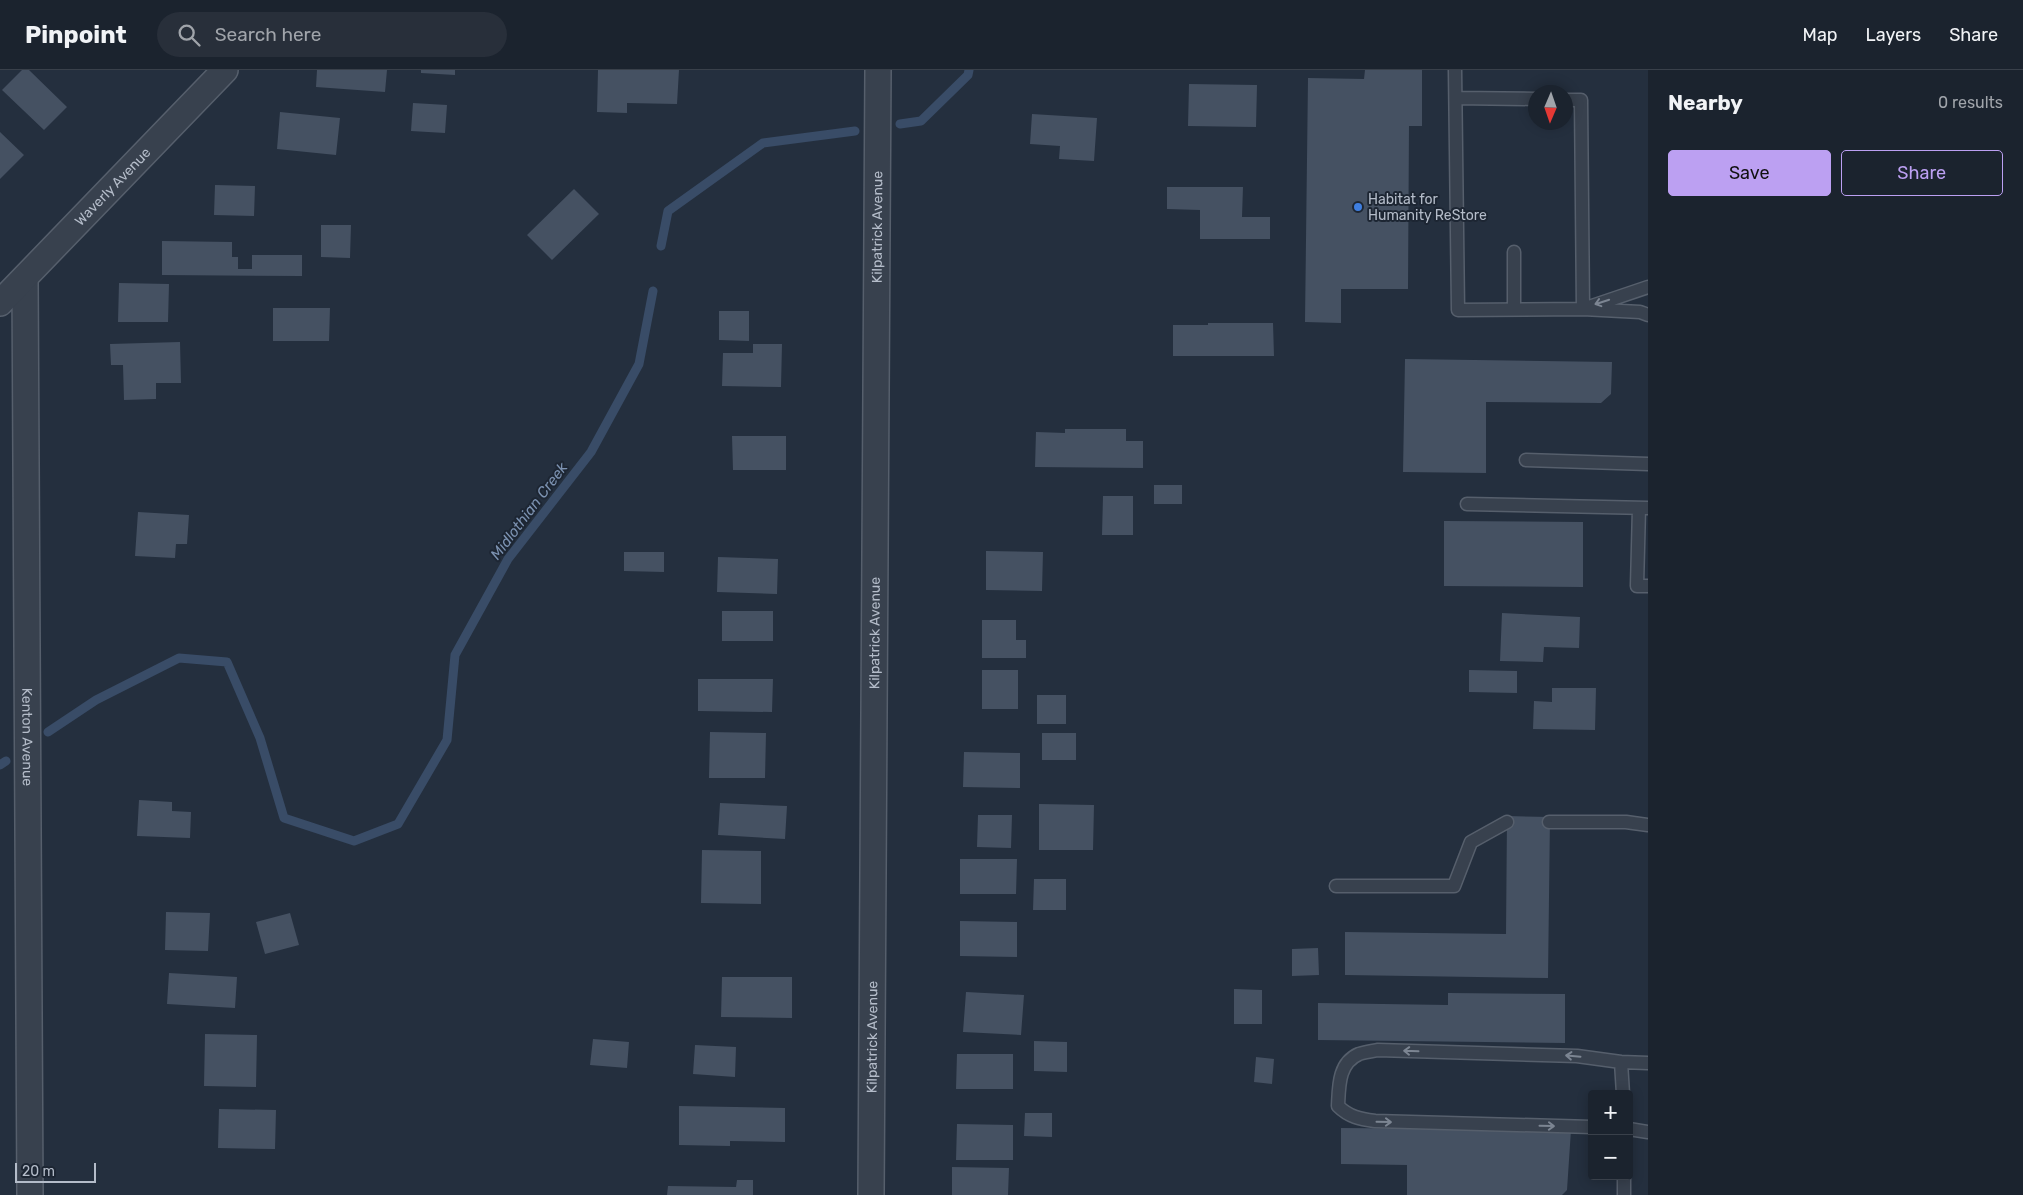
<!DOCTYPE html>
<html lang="en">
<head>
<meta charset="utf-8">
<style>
  body { margin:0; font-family:Rubik,sans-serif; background:#282f3a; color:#f1f3f6 }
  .controls { position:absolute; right:15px; bottom:15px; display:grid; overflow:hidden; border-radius:5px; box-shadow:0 2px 12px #0003 }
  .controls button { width:45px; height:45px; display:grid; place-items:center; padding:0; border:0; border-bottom:1px solid #39404a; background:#1b232e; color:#f1f3f6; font:25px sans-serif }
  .compass { position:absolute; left:1528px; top:15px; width:45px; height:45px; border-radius:50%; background:#1b232e; box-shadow:0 2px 12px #0003; rotate:182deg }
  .scale { position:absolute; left:15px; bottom:12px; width:81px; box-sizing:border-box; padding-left:5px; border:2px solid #b4bcc9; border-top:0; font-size:14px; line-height:18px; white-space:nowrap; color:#b4bcc9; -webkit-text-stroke:4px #1d2633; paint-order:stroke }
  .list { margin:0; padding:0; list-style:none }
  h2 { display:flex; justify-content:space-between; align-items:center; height:65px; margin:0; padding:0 20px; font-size:21px }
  h2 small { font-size:16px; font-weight:400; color:#a0a4aa }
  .actions { display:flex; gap:10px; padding:15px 20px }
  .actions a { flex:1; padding:11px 0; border:1px solid #bca0f2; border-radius:5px; text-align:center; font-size:18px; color:#bca0f2 }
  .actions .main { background:#bca0f2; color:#111 }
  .icon { flex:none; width:28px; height:28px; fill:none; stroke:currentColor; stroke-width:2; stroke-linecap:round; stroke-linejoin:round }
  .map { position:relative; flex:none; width:1648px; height:1125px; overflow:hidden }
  header { display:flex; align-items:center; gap:30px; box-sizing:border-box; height:70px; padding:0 25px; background:#1b232e; border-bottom:1px solid #39404a }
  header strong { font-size:24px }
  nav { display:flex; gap:28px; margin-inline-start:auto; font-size:18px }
  .search { width:350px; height:45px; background:#282f3a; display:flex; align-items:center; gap:12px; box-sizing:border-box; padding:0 18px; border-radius:28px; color:#a0a4aa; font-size:19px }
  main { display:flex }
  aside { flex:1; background:#1b232e }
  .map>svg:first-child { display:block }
</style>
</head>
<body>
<header>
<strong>Pinpoint</strong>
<div class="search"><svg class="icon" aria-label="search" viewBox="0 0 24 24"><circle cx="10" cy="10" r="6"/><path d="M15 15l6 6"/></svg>Search here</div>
<nav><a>Map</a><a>Layers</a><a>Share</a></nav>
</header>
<main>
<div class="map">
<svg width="1648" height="1125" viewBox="0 0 1648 1125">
  <rect width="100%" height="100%" fill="#242f3e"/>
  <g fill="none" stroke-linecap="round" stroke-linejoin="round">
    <!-- stream -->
    <path stroke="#394c67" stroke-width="9" d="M 900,54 L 921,51 L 968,5 L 969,0
      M 661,176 L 668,141 L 763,73 L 855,61
      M 48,662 L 96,630 L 179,588 L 227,592 L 260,668 L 284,748 L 354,771 L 398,754 L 447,670 L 455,585 L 508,489 L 591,382 L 639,294 L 653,221
      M 0,695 L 6,691"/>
  </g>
  <!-- building -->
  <path fill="#455162" d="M 22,0 L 29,0 L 67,37 L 44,60 L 2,20 Z
    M 317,0 L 387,0 L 385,22 L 316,17 Z
    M 421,0 L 455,0 L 455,5 L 421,3 Z
    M 598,0 L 679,0 L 677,34 L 627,33 L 627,43 L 597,42 Z
    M 1365,0 L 1422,0 L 1422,56 L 1409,56 L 1408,219 L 1341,219 L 1341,253 L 1305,252 L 1308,8 L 1364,9 Z
    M 1189,14 L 1257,15 L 1256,57 L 1188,56 Z
    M 413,33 L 447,35 L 445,63 L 411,61 Z
    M 280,42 L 340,48 L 336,85 L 277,79 Z
    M 1032,44 L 1097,48 L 1094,91 L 1059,89 L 1060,76 L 1030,74 Z
    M 0,62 L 24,85 L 0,109 Z
    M 215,115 L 255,116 L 254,146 L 214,145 Z
    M 1167,117 L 1243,117 L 1242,147 L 1270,147 L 1270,169 L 1200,169 L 1200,140 L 1167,139 Z
    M 574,119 L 599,144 L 552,190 L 527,165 Z
    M 321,155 L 351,155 L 350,188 L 321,187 Z
    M 162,171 L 232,172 L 232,187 L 238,187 L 238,199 L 252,199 L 252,185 L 302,185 L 302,206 L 162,205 Z
    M 119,213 L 169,214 L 168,252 L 118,252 Z
    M 273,238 L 330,238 L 329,271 L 273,271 Z
    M 719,241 L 749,241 L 749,271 L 719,270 Z
    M 1208,253 L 1273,253 L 1274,286 L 1173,286 L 1173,255 L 1208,255 Z
    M 180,272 L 181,313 L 156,313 L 156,329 L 124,330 L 123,295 L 111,295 L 110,274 Z
    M 753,274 L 782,274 L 781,317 L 722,316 L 723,283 L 753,283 Z
    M 1405,289 L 1612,292 L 1611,324 L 1601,333 L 1486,332 L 1486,403 L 1403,402 Z
    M 1065,359 L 1126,359 L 1126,371 L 1143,371 L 1143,398 L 1035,397 L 1036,362 L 1065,363 Z
    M 732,366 L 786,366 L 786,400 L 733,400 Z
    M 1154,415 L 1182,415 L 1182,434 L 1154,434 Z
    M 1103,426 L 1133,426 L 1133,465 L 1102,465 Z
    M 138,442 L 189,445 L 187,474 L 176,474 L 175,488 L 135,486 Z
    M 1444,451 L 1583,452 L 1583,517 L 1444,516 Z
    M 986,481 L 1043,482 L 1042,521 L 986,520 Z
    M 624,482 L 664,482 L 664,502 L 624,501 Z
    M 718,487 L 778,489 L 777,524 L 717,522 Z
    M 722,541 L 773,541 L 773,571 L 722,571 Z
    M 1502,543 L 1580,547 L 1579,578 L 1544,577 L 1543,592 L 1500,591 Z
    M 982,550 L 1016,550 L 1016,570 L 1026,570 L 1026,588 L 982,588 Z
    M 982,600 L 1018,600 L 1018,639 L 982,639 Z
    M 1469,600 L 1517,601 L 1517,623 L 1469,622 Z
    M 698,609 L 773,609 L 772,642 L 698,641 Z
    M 1552,618 L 1596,618 L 1595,660 L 1533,659 L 1534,631 L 1552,632 Z
    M 1037,625 L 1066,625 L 1066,654 L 1037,654 Z
    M 710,662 L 766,663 L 765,708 L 709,708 Z
    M 1042,663 L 1076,663 L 1076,690 L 1042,690 Z
    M 964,682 L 1020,683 L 1020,718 L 963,717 Z
    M 139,730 L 172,732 L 172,741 L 191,742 L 190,768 L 137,766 Z
    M 720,733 L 787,736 L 785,769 L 718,765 Z
    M 1039,734 L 1094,735 L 1093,780 L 1039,780 Z
    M 978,745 L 1012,745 L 1011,778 L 977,777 Z
    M 1507,746 L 1550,747 L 1548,908 L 1345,905 L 1345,862 L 1506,864 Z
    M 702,780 L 761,781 L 761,834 L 701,833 Z
    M 960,789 L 1017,789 L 1016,824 L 960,824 Z
    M 1034,809 L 1066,809 L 1066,840 L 1033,840 Z
    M 166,842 L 210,843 L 208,881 L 165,880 Z
    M 290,843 L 299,875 L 265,884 L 256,852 Z
    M 960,851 L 1017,852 L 1017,887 L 960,886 Z
    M 1318,878 L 1319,905 L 1292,906 L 1292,879 Z
    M 169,903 L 237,907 L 235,938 L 167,934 Z
    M 722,907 L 792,907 L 792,948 L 721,947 Z
    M 1234,919 L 1262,920 L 1262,954 L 1234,954 Z
    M 966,922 L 1024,925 L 1021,965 L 963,962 Z
    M 1448,923 L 1565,924 L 1565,973 L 1318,970 L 1318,933 L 1448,935 Z
    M 205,964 L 257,965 L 256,1017 L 204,1016 Z
    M 593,969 L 629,972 L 627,998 L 590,995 Z
    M 1034,971 L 1067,972 L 1067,1002 L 1034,1001 Z
    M 695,975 L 736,977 L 735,1007 L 693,1004 Z
    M 957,984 L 1013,984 L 1013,1019 L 956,1019 Z
    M 1256,987 L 1274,989 L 1272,1014 L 1254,1012 Z
    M 679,1036 L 785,1038 L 785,1072 L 730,1071 L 730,1076 L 679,1075 Z
    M 219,1039 L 276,1040 L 275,1079 L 218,1078 Z
    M 1025,1043 L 1052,1043 L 1052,1067 L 1024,1066 Z
    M 957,1054 L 1013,1055 L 1013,1090 L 956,1090 Z
    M 1341,1058 L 1571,1060 L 1567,1120 L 1562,1125 L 1407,1125 L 1407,1095 L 1341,1094 Z
    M 952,1097 L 1009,1098 L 1008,1125 L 952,1125 Z
    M 737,1110 L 753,1110 L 753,1125 L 667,1125 L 668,1116 L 736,1117 Z"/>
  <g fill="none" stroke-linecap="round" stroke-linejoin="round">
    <defs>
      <path id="service" d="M 1455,0 L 1458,240 L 1583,239 L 1581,30 L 1566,30
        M 1456,28 L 1536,29
        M 1648,217 L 1583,239 L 1640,242 L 1648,245
        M 1514,239 L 1514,182
        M 1526,390 L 1648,394
        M 1467,434 L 1648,438
        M 1639,438 L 1637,516 L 1648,516
        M 1549,752 L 1626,752 L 1648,755
        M 1336,816 L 1454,816 L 1471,772 L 1507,752
        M 1621,992 L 1623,1024
        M 1592,1057 L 1375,1051 C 1360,1049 1349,1047 1338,1036 C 1339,1017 1338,993 1359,984 C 1365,982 1372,981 1378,980 L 1577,986 L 1621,992 L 1648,993
        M 1629,1059 L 1648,1062
        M 1624,1125 L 1624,1106"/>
      <g id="minor">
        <path id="s1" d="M 25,208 L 30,1125"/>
        <path id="s2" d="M 0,233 L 225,0"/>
        <path id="s3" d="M 871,1125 L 878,0"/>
      </g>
    </defs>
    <!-- service casing -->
    <use href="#service" stroke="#565f6c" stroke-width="15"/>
    <!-- minor casing -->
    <use href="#minor" stroke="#565f6c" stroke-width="28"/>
    <!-- service -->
    <use href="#service" stroke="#38414e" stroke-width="12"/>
    <!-- minor -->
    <use href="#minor" stroke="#38414e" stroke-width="25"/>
  </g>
  <!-- one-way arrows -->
  <defs><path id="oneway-shaft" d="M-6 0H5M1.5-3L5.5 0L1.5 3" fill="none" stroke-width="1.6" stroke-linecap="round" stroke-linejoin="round" transform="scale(1.25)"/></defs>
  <g stroke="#7c8592">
    <use href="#oneway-shaft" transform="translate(1602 232) rotate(162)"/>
    <use href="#oneway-shaft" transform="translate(1411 981) rotate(-178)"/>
    <use href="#oneway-shaft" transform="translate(1573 986) rotate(-175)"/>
    <use href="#oneway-shaft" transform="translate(1384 1052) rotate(1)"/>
    <use href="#oneway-shaft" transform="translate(1547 1056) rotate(1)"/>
  </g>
  <!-- markers -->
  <circle fill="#3f7fe0" stroke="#1d2633" stroke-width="2" cx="1358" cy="137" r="5"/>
  <g text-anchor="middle" stroke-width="4" stroke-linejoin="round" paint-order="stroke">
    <!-- street labels -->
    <g font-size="14" fill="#b4bcc9" stroke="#1d2633">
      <text dy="5" stroke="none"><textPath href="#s2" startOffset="162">Waverly Avenue</textPath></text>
      <text dy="5" stroke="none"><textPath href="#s3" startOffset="968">Kilpatrick Avenue</textPath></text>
      <text dy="5" stroke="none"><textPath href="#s3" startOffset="562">Kilpatrick Avenue</textPath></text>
      <text dy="5" stroke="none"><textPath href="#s1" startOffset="459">Kenton Avenue</textPath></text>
      <text dy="5" stroke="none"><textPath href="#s3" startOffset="158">Kilpatrick Avenue</textPath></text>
    </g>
    <!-- poi labels -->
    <g font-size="14" fill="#b4bcc9" stroke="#1d2633" text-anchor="start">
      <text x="1368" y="134">Habitat for<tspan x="1368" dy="16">Humanity ReStore</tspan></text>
    </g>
    <!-- water labels -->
    <g font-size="15" font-style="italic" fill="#7c92b1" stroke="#1d2633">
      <text transform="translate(529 441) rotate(-53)" y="5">Midlothian Creek</text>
    </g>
  </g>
</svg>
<div class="controls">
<button>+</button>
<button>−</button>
</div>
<svg class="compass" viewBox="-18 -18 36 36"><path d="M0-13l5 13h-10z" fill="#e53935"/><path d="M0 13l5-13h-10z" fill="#a0a4aa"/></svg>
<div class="scale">20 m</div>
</div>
<aside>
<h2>Nearby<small>0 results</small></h2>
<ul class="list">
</ul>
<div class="actions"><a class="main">Save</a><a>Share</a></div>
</aside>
</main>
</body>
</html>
